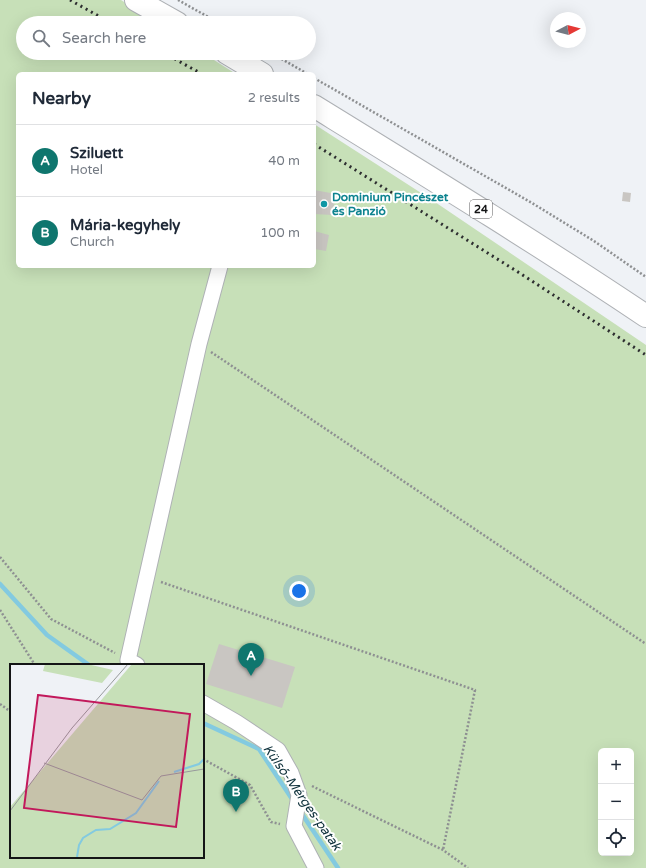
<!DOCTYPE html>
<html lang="en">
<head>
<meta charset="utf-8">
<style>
  body { margin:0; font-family:"Varela Round",sans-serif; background:#f6f6f7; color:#1f2937 }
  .controls { position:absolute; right:12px; bottom:12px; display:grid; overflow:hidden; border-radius:6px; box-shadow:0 4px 16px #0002 }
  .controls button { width:36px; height:36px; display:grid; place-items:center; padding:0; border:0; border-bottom:1px solid #e0e1e3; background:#fff; color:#1f2937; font:20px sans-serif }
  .compass { position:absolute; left:550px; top:12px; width:36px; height:36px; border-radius:50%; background:#fff; box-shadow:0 4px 16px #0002; rotate:83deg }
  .you { position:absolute; left:299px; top:591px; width:14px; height:14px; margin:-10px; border:3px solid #fff; border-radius:50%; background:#1a73e8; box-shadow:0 0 0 6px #1a73e833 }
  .badge { display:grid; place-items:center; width:26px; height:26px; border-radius:50%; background:#0f766e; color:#fff; font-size:13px; font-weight:700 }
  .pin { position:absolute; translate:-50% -33px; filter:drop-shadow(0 1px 2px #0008) }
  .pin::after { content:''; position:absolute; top:21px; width:14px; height:12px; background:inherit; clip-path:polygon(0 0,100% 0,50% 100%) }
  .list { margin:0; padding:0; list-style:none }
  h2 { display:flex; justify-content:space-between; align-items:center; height:52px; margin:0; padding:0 16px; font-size:17px }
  h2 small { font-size:13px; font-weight:400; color:#747a83 }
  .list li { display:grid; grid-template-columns:26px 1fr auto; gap:12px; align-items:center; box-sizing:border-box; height:72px; padding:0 16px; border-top:1px solid #e0e1e3 }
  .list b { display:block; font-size:15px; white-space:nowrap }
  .list p { margin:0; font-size:13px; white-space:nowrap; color:#747a83 }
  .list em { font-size:13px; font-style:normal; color:#747a83 }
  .icon { flex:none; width:22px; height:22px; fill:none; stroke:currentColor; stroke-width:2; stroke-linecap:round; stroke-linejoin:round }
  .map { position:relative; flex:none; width:646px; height:868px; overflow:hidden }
  .search { position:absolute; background:#fff; box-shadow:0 4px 16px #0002; left:16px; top:16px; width:300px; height:44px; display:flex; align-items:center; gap:10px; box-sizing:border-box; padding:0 14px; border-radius:22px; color:#747a83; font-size:15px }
  .panel { position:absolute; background:#fff; box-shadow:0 4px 16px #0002; left:16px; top:72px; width:300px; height:196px; border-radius:6px }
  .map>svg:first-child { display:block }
</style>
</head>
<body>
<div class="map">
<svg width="646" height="868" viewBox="0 0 646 868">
  <rect width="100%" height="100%" fill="#eff2f6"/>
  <!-- green -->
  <path fill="#c7e0b8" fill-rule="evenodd" d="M 0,0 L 121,0 L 157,23 L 23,23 L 23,53 L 203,53 L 236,74 L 18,74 L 18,266 L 314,266 L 314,124 L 432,200 L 646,345 L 646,868 L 0,868 ZM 11,665 L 203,665 L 203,857 L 11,857 ZM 601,751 L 631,751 L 631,853 L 601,853 Z"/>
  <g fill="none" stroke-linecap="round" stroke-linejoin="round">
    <!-- stream -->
    <path stroke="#83cae0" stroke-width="4.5" d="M 0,584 L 47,635 L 89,665
      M 203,723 L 259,749 L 294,802
      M 300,811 L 338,868"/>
  </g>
  <!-- building -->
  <path fill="#c9c6c2" d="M 314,190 L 336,194 L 332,215 L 314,214 Z
    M 623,192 L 631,193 L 630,202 L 622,201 Z
    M 314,231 L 329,235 L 326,251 L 314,249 Z
    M 219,644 L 295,667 L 282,708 L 206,684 Z"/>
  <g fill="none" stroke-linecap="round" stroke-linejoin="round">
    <defs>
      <path id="street" d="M 137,665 L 128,660 L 199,344 L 220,266
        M 203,703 L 236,722 L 278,750 L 291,773 L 299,795 L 294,826 L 316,868"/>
      <path id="primary" d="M 136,0 L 177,23
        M 227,53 L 262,74
        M 314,106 C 426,175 537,243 646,316"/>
    </defs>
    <!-- street casing -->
    <use href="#street" stroke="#aeb1b5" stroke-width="17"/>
    <!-- primary casing -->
    <use href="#primary" stroke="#aeb1b5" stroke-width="24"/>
    <!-- path -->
    <path stroke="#8e9092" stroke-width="2.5" stroke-dasharray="2 2" stroke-linecap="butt" d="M 178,0 L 219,23
      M 271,53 L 308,74
      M 314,78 L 532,203 L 594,241 L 646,277
      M 211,352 L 646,644
      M 0,557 L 51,619 L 115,653
      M 161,582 L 475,690 L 443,850
      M 0,610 L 35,665
      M 0,704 L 11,712
      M 203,759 L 250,785 L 271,822 L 280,824
      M 312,786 L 320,790 L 443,850 L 468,868"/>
    <!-- street -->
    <use href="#street" stroke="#fff" stroke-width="15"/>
    <!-- primary -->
    <use href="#primary" stroke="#fff" stroke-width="22"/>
    <!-- rail -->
    <path stroke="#2d2e30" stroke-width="3" stroke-dasharray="2 4" stroke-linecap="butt" d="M 70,0 L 111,23
      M 164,53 L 202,74
      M 314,144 L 518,272 L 646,355"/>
  </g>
  <!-- markers -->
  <circle fill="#0f9aa8" stroke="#fff" stroke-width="1.5" cx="324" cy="204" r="4"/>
  <g text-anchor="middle" stroke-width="4" stroke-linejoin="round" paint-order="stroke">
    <!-- shield labels -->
    <rect fill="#fff" stroke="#5a5b5c" stroke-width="1" x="470" y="200" width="22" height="18" rx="3"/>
    <g font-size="11" font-weight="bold" fill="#141516">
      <text x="481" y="213">24</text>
    </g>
    <!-- culture labels -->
    <g font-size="12" font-weight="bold" fill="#0d838f" stroke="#fff" text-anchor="start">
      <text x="332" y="201">Dominium Pincészet<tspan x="332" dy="14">és Panzió</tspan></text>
    </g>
    <!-- water labels -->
    <g font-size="13" font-style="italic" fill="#0c2f39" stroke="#fff">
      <text transform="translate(303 797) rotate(55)" y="5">Külső-Mérges-patak</text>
    </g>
  </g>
  <!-- overview -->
  <g transform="translate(10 664)">
    <rect width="194" height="194" fill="#eff2f6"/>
    <path d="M 35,0 L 77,0 L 103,6 L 92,19 L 33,7 ZM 122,0 L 194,0 L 194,194 L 0,194 L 0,143 Z" fill="#c7e0b8"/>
    <path fill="none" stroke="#83cae0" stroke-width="2" d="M 164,108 L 189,100 L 194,95M 67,193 L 69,181 L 73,174 L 86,166 L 100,165 L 126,149 L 149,117"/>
    <path fill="none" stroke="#979a9c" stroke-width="1" d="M 34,99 L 132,136 L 151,112 L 194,105M 0,147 L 62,64 L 118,0"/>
    <path fill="#c2185b" fill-opacity="0.15" stroke="#c2185b" stroke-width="2" d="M 28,31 L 180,50 L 166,163 L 14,144 Z"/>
    <rect width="194" height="194" fill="none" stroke="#141516" stroke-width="2"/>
  </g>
</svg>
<div class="controls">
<button>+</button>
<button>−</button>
<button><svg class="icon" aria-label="locate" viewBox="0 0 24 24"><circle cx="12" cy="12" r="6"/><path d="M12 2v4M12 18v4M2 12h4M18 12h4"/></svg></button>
</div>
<svg class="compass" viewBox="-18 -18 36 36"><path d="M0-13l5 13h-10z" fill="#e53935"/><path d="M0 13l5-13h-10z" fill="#747a83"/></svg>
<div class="you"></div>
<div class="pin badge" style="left:251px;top:676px">A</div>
<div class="pin badge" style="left:236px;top:812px">B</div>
<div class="search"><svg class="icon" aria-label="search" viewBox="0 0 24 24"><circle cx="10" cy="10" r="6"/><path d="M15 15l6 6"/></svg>Search here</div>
<section class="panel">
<h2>Nearby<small>2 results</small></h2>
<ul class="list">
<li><span class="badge">A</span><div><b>Sziluett</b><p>Hotel</p></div><em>40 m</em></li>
<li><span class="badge">B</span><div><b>Mária-kegyhely</b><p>Church</p></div><em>100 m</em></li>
</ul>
</section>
</div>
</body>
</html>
